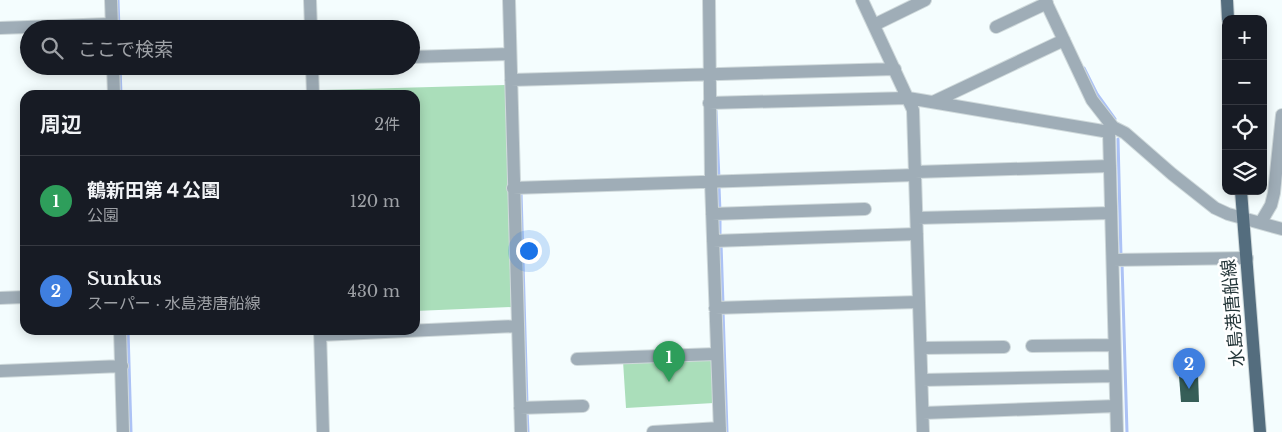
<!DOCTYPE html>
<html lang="ja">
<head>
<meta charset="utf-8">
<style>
  body { margin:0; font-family:"Libre Baskerville","Noto Sans JP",serif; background:#20242c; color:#f1f3f6 }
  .controls { position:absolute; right:15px; top:15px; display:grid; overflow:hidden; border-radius:10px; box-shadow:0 2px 12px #0003 }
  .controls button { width:45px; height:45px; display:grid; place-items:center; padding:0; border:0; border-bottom:1px solid #363941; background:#171b24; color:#f1f3f6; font:25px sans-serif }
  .you { position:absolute; left:528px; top:250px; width:18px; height:18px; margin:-12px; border:4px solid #fff; border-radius:50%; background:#1a73e8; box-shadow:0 0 0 8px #1a73e833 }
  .badge { display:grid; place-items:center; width:32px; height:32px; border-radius:50%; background:#a46f28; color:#fff; font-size:16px; font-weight:700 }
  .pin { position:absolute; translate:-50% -41px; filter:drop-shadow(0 1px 2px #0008) }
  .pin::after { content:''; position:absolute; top:26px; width:18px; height:15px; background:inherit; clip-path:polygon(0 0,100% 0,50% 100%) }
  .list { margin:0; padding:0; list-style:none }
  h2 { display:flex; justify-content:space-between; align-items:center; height:65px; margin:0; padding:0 20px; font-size:21px }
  h2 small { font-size:16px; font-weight:400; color:#9ea1a6 }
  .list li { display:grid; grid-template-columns:32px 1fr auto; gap:15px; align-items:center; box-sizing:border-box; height:90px; padding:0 20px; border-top:1px solid #363941 }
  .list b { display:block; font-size:19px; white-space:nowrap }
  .list p { margin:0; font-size:16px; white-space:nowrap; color:#9ea1a6 }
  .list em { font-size:16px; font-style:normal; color:#9ea1a6 }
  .icon { flex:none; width:28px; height:28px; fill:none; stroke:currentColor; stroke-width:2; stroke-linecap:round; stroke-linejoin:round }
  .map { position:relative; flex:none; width:1282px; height:432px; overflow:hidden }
  .search { position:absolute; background:#171b24; box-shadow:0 2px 12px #0003; left:20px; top:20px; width:400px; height:55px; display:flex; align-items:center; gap:12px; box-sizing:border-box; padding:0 18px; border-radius:28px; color:#9ea1a6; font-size:19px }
  .panel { position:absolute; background:#171b24; box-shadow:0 2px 12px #0003; left:20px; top:90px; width:400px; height:245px; border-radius:15px }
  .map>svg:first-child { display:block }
</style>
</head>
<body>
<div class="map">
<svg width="1282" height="432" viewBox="0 0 1282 432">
  <rect width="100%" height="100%" fill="#f4fdfe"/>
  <!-- green -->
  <path fill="#aadeba" d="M 505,85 L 511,307 L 415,311 L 415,95 L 322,95 L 322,90 Z
    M 709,357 L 712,361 L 714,403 L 626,408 L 623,361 Z"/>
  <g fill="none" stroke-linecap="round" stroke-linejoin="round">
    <!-- stream -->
    <path stroke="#acc2f5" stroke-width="3" d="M 118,0 L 119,29
      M 120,66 L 121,95
      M 1084,68 L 1097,94 L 1115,119
      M 716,111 L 719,179
      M 1118,139 L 1121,256
      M 719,186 L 720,212
      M 521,191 L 527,404
      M 720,218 L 720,237
      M 721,243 L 723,304
      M 1122,263 L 1127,432
      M 723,310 L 727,432
      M 128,330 L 131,432
      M 527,410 L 528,432"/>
  </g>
  <!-- building -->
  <path fill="#365e58" d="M 1198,374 L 1199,402 L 1181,402 L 1179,376 Z"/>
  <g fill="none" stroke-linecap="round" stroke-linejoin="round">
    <defs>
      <path id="minor" d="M 111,0 L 112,29
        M 310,0 L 311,29
        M 509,0 L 521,432
        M 709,0 L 711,182 L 720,432
        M 862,0 L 913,110 L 923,432
        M 1045,0 L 1092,100 L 1113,127 L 1125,133 L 1172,174 L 1215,208 L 1228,214 L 1282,229
        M 874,25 L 925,0
        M 996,27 L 1047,3
        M 0,28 L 111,24
        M 411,57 L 510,54
        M 113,66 L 114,95
        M 312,66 L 313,95
        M 511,80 L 895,69
        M 933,102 L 1064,40
        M 709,103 L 908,98 L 1109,132 L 1113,127
        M 1109,132 L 1117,432
        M 915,172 L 1110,166
        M 513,188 L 915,175
        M 712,214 L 865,209
        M 917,218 L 1111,213
        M 1261,222 L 1271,205 L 1274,193 L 1282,115
        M 713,241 L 917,234
        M 1113,260 L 1247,258
        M 0,298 L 25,297
        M 715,308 L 919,302
        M 120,330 L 123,432
        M 320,330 L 323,432
        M 320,335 L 517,326
        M 1032,346 L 1114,345
        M 921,348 L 1004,347
        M 577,359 L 716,354
        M 0,371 L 122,366
        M 922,380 L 1115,376
        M 520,408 L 583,406
        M 923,413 L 1116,406
        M 653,432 L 720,428"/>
      <path id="major" d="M 1227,0 L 1228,19
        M 1241,191 L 1260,432"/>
    </defs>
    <!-- minor casing -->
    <use href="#minor" stroke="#cfd9db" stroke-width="14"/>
    <!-- major casing -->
    <use href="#major" stroke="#cfd9db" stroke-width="14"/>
    <!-- minor -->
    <use href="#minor" stroke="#9fadb7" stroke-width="12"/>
    <!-- major -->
    <use href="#major" stroke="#546d7e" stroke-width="12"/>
  </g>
  <g text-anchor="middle" stroke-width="5" stroke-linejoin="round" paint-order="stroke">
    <!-- street labels -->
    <g font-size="18" fill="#243639" stroke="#fff">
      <text transform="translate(1233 313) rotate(-95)" y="6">水島港唐船線</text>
    </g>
  </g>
</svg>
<div class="controls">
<button>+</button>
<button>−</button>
<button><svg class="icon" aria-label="locate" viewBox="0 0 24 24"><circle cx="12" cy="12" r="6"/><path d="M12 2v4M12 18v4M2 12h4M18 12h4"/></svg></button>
<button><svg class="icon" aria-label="layers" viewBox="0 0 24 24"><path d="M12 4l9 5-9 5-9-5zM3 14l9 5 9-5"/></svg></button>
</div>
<div class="you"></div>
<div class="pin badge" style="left:669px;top:382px;background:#2e9e5b">1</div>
<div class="pin badge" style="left:1189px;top:389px;background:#3f7fe0">2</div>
<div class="search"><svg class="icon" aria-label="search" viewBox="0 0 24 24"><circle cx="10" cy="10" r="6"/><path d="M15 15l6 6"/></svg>ここで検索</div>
<section class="panel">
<h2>周辺<small>2件</small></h2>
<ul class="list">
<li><span class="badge" style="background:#2e9e5b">1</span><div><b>鶴新田第４公園</b><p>公園</p></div><em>120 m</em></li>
<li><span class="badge" style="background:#3f7fe0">2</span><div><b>Sunkus</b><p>スーパー · 水島港唐船線</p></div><em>430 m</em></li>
</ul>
</section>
</div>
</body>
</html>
